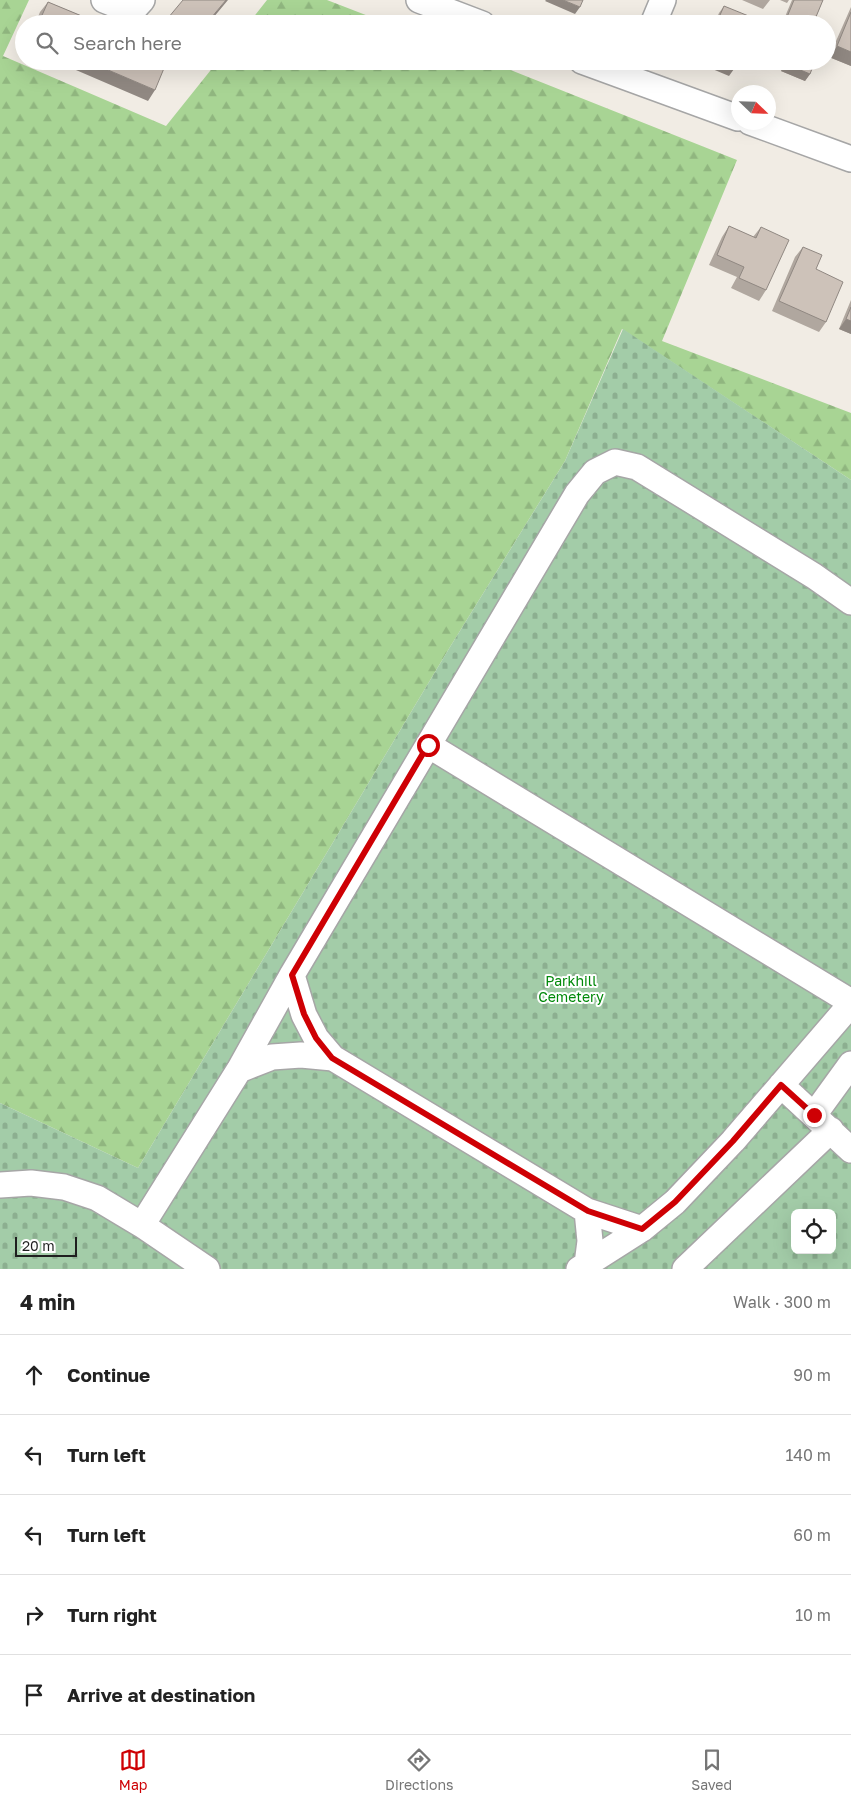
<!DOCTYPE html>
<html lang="en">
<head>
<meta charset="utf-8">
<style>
  body { margin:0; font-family:"Golos Text",sans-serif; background:#f6f6f6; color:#222 }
  .controls { position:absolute; right:15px; bottom:15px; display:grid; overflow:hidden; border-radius:8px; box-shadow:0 5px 20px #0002 }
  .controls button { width:45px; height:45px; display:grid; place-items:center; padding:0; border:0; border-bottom:1px solid #e0e0e0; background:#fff; color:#222; font:25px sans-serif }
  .compass { position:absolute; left:731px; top:85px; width:45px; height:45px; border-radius:50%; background:#fff; box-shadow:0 5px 20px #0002; rotate:113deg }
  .scale { position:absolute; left:15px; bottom:12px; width:62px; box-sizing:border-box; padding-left:5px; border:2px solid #1f1f1f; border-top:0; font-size:14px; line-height:18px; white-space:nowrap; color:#1f1f1f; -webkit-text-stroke:4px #fff; paint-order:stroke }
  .stop { position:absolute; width:15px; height:15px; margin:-11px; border:4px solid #ce0004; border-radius:50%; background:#fff }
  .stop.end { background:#ce0004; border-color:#fff; box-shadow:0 1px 5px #0008 }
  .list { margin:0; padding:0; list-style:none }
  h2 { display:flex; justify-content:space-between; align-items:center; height:65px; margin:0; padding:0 20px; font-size:21px }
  h2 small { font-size:16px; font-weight:400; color:#767676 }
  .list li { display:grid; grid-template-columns:32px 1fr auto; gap:15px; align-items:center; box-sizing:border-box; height:80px; padding:0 20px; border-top:1px solid #e0e0e0 }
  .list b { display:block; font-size:19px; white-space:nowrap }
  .list em { font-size:16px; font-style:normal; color:#767676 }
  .icon { flex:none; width:28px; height:28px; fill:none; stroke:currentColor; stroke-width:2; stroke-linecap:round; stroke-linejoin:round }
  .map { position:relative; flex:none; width:851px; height:1269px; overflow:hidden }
  .search { position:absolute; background:#fff; box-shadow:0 5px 20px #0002; left:15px; right:15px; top:15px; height:55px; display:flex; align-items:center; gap:12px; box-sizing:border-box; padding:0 18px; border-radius:28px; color:#767676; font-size:19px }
  .sheet { height:465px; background:#fff }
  nav { display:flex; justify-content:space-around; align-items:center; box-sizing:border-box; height:70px; border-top:1px solid #e0e0e0; background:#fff; font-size:14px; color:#767676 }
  nav a { display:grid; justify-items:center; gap:2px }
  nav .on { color:#ce0004 }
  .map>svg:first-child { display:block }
</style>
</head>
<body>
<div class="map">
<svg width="851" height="1269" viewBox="0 0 851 1269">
  <defs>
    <pattern id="forest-firs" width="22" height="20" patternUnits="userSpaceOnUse" patternTransform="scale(1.25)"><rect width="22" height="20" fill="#a8d494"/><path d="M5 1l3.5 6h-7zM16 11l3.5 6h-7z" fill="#90b67f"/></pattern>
    <pattern id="cemetery-stones" width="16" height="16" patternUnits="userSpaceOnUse" patternTransform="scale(1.25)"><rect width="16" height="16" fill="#a3cca8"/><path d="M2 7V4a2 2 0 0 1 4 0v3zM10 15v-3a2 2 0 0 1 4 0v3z" fill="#8caf90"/></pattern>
  </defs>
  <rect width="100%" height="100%" fill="#f1ece4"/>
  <!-- forest -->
  <path fill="url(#forest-firs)" d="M 0,0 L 29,0 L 3,56 L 166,126 L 218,61 L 488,61 L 737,160 L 662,341 L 851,413 L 851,480 L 622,329 L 565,461 L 450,647 L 138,1168 L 0,1103 Z
    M 267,0 L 327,0 L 389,24 L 248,24 Z"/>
  <!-- cemetery -->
  <path fill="url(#cemetery-stones)" fill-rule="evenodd" d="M 623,329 L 851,480 L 851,1269 L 0,1269 L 0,1103 L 138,1168 L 450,647 L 565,461 ZM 795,1213 L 832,1213 L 832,1250 L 795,1250 Z"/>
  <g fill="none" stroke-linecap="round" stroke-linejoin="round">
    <defs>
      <path id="minor" d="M 104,0 L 132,11 L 142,0
        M 419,0 L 482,24
        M 653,24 L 663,0
        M 582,61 L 738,118
        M 750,122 L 851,159
        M 428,745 L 851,1002
        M 292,975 L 304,1015 L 316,1038 L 333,1058 L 587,1211 L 590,1241 L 587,1264 L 579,1269
        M 239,1070 L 272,1057 L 301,1055 L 333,1058
        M 781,1085 L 851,1150
        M 814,1115 L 851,1064
        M 0,1185 L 31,1183 L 64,1187 L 97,1198 L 142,1225 L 207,1269
        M 587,1211 L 642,1229
        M 142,1225 L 239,1070 L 292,975 L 577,494 L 595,472 L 615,462 L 637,467 L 814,576 L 851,602
        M 587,1264 L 642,1229 L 675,1202 L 733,1141 L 851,1004
        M 685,1269 L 831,1130"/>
    </defs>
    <!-- minor casing -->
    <use href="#minor" stroke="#a6a6a6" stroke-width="28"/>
    <!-- minor -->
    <use href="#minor" stroke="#fff" stroke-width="25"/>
  </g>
  <!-- wall -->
  <path fill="#b0a79f" d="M 742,0 L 770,0 L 763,9 Z
    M 780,0 L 789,0 L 787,3 Z
    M 792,0 L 823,0 L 813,24 L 782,24 Z
    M 48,2 L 101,24 L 35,24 L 40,12 Z
    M 724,6 L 754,24 L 714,24 L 719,13 Z
    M 851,7 L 851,66 L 829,57 Z
    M 786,61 L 815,61 L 810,74 L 805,81 L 781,71 Z
    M 729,226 L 753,237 L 761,227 L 766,290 L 759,301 L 731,288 L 737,277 L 709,265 L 722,237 Z
    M 803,247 L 816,269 L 826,322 L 819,332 L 772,311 L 795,257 Z
    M 851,300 L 851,334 L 839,329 Z"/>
  <!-- shaded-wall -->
  <path fill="#908882" d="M 226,0 L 228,0 L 208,24 L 206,24 Z
    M 546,0 L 563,0 L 580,7 L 575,14 L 545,1 Z
    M 787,17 L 802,24 L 782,24 Z
    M 837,46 L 851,52 L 851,66 L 829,57 Z
    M 55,61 L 87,61 L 155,90 L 148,101 Z
    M 699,61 L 716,61 L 734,69 L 729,76 L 698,63 Z
    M 786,64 L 810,74 L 805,81 L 781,71 Z
    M 846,319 L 851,321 L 851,334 L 839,329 Z"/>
  <!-- building -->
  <path fill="#cdc2b9" stroke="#908882" d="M 183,0 L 226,0 L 206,24 L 163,24 Z
    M 563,0 L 583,0 L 580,7 Z
    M 794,0 L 823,0 L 813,24 L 802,24 L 787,17 Z
    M 48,2 L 101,24 L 38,24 Z
    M 724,6 L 756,19 L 754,24 L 716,24 Z
    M 851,12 L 851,52 L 837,46 Z
    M 87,61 L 167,61 L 155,90 Z
    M 716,61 L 738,61 L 734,69 Z
    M 788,61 L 815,61 L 810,74 L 786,64 Z
    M 729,226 L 756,238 L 761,227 L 789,240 L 766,290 L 739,278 L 744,267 L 717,255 Z
    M 803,247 L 822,255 L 816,269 L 843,282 L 826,322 L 779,301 Z
    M 851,307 L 851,321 L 846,319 Z"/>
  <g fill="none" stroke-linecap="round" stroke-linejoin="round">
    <!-- route -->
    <path stroke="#ce0004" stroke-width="6" d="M 428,745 L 292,975 L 304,1014 L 316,1038 L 332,1058 L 588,1211 L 642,1229 L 675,1202 L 733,1141 L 781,1085 L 814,1115"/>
  </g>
  <g text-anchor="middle" stroke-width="4" stroke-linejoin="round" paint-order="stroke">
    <!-- park labels -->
    <g font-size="14" fill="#008909" stroke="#fff">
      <text x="571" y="986">Parkhill<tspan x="571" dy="16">Cemetery</tspan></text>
    </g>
  </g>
</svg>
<div class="controls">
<button><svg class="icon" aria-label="locate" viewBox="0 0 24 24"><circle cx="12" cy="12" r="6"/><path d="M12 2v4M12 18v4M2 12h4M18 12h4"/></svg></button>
</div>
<svg class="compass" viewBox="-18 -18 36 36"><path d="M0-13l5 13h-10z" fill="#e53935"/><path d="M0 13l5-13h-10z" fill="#767676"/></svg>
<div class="scale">20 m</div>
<div class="stop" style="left:428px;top:745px"></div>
<div class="stop end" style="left:814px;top:1115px"></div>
<div class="search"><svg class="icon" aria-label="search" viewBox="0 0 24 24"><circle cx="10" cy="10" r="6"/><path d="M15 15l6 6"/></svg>Search here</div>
</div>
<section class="sheet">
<h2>4 min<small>Walk · 300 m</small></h2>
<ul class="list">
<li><svg class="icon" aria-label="ahead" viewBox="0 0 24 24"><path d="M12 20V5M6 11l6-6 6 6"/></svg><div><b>Continue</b></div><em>90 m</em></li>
<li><svg class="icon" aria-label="left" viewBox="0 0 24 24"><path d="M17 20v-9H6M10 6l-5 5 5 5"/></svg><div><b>Turn left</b></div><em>140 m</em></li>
<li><svg class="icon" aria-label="left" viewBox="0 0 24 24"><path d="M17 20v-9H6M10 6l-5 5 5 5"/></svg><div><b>Turn left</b></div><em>60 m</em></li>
<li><svg class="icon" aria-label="right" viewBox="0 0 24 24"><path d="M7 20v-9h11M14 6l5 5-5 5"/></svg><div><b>Turn right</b></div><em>10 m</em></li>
<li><svg class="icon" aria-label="arrive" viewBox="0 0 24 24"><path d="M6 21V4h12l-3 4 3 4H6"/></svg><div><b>Arrive at destination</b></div></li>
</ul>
</section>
<nav>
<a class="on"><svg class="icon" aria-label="map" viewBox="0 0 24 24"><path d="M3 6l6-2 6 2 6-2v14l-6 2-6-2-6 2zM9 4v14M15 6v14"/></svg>Map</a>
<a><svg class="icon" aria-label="directions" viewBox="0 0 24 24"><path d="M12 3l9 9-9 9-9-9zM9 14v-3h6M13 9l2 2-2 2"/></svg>Directions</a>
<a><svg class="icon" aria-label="saved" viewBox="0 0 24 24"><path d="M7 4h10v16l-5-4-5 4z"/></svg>Saved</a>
</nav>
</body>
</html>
